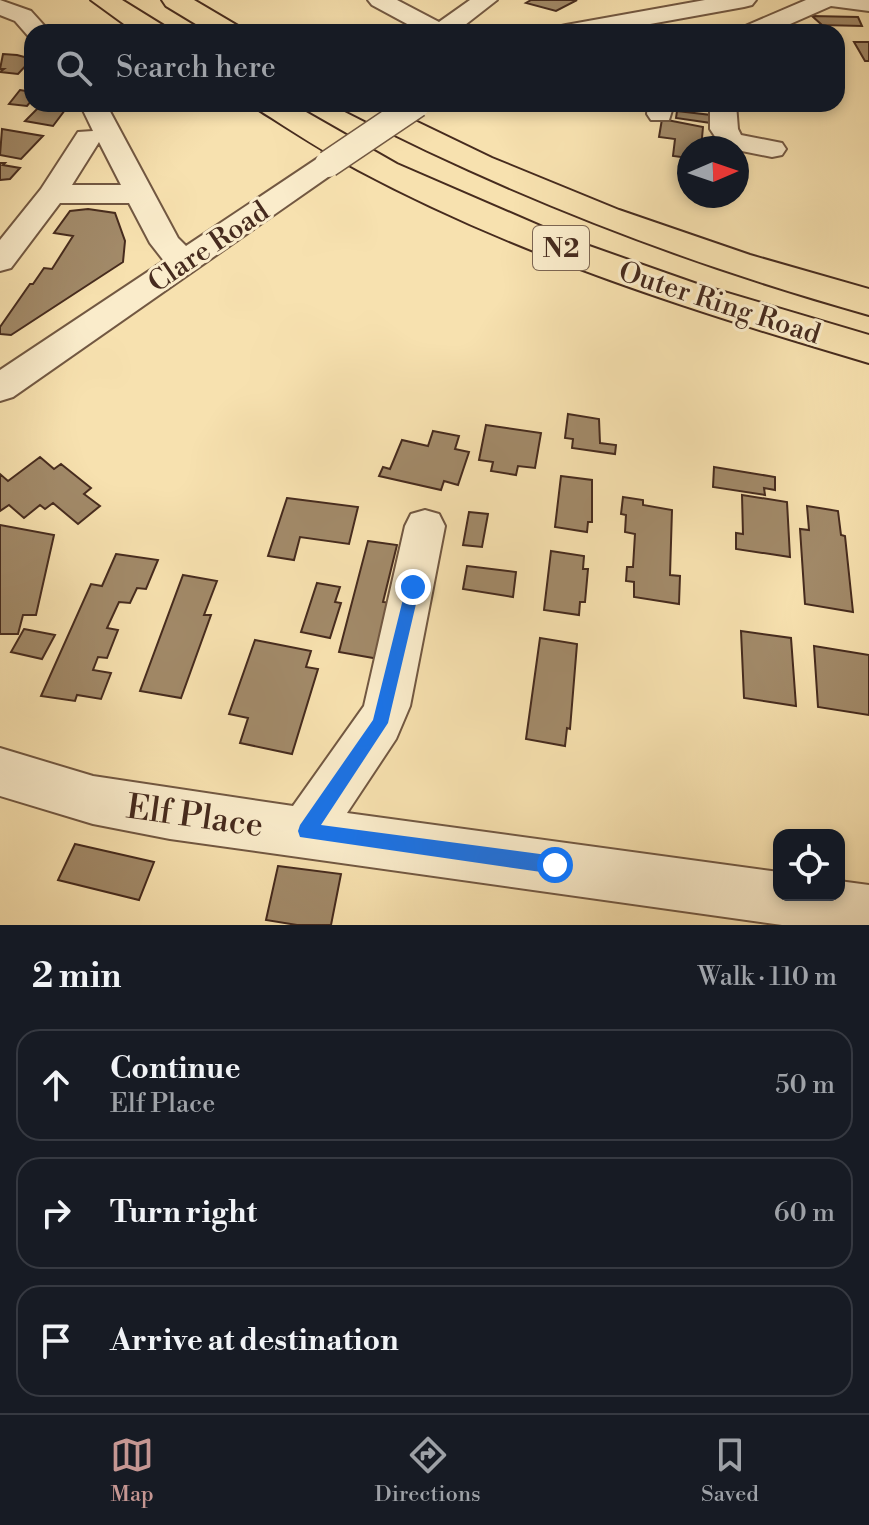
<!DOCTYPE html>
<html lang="en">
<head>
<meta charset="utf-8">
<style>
  body { margin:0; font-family:"Libre Bodoni",serif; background:#20242c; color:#f1f3f6 }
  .controls { position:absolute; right:24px; bottom:24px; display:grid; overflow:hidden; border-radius:16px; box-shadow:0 4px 12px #0003 }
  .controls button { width:72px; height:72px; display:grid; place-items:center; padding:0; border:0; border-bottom:2px solid #363941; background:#171b24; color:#f1f3f6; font:40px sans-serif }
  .compass { position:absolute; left:677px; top:136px; width:72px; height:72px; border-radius:50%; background:#171b24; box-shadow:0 4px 12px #0003; rotate:88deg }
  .stop { position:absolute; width:24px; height:24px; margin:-18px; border:6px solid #1a73e8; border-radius:50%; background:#fff }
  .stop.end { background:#1a73e8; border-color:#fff; box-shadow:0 2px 8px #0008 }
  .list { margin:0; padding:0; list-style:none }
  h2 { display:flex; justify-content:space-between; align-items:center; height:104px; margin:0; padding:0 32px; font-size:34px }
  h2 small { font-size:26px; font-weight:400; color:#9ea1a6 }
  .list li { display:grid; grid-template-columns:52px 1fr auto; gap:24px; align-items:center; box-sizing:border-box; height:112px; margin:0 16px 16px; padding:0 16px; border:2px solid #363941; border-radius:24px }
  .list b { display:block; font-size:30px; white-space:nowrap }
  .list p { margin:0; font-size:26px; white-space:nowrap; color:#9ea1a6 }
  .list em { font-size:26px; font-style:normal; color:#9ea1a6 }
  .icon { flex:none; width:44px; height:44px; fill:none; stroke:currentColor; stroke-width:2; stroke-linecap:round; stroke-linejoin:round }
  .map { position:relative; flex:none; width:869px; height:925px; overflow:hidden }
  .search { position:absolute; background:#171b24; box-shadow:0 4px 12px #0003; left:24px; right:24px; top:24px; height:88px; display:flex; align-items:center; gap:20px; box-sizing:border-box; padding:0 28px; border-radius:24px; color:#9ea1a6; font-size:30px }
  .sheet { height:488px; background:#171b24 }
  nav { display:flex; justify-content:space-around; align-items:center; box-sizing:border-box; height:112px; border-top:2px solid #363941; background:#171b24; font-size:22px; color:#9ea1a6 }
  nav a { display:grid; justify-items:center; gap:4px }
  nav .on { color:#c59692 }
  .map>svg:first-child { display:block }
</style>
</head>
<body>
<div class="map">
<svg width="869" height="925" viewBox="0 0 869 925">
  <rect width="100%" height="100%" fill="#f7e1af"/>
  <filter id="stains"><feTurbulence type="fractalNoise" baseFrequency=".0025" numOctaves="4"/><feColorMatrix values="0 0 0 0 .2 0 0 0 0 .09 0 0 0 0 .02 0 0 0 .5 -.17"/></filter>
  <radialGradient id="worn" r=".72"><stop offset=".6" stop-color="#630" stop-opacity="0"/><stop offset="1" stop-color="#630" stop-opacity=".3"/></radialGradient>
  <!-- building -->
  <path fill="#a28a69" stroke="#462b1e" stroke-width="2" d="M 531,0 L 577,0 L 556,11 L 526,3 Z
    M 812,16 L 858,17 L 862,26 L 822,25 Z
    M 854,42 L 869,42 L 869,61 L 865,61 Z
    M 3,54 L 17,55 L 32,59 L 18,74 L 0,72 L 4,69 L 0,69 Z
    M 20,90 L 32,92 L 32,100 L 27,106 L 9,104 Z
    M 42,104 L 56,104 L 68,106 L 53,126 L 25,121 Z
    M 677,111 L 711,115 L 711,123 L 676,118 Z
    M 662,119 L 703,127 L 701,148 L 689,148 L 689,158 L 673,156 L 675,139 L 659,137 Z
    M 2,129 L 43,136 L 21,159 L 0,155 Z
    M 0,163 L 5,163 L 3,165 L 20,168 L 10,179 L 0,180 Z
    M 88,209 L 115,213 L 125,241 L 123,262 L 11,335 L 0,334 L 0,327 L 30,284 L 33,284 L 44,268 L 52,269 L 73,236 L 54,233 L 70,211 Z
    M 568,414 L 599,419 L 600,443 L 616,445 L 615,454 L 572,448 L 573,439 L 565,438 Z
    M 486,425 L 541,433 L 535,468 L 518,466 L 516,475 L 491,471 L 493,462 L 479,460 Z
    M 433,431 L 459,436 L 455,449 L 469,452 L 458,485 L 444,481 L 441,490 L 379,476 L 383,467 L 390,469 L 402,440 L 428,446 Z
    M 40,457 L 54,469 L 61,464 L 91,488 L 84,494 L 100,506 L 78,524 L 53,503 L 45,509 L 40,505 L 24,518 L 9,505 L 0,511 L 0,474 L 8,481 Z
    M 714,467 L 775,477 L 775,490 L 764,488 L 765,495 L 713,487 Z
    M 561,476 L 592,480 L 592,522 L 588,522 L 587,532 L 555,527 Z
    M 742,495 L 787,502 L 790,557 L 736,549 L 736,533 L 743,534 Z
    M 623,497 L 643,500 L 643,505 L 672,510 L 670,575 L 680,576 L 679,604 L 634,597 L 634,582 L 626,581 L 627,567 L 633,567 L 635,534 L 625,532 L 626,515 L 621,514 Z
    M 287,498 L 358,507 L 349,544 L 300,537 L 294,560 L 268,556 Z
    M 807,506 L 838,511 L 841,535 L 845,536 L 853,612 L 805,604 L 800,529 L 809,530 Z
    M 469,512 L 488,514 L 482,547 L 463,545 Z
    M 0,525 L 54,535 L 36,615 L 23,615 L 18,634 L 0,634 Z
    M 368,541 L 397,545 L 383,602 L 392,603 L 379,659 L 339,652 Z
    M 551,551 L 584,556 L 583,569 L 588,569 L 585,602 L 580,602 L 579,615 L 544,610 Z
    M 116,554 L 158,560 L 146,589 L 137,588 L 130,603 L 119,602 L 107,628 L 118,630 L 107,658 L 98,657 L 93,670 L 111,673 L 101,699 L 77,695 L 75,701 L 41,696 L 91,584 L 102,586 Z
    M 467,566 L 516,572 L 513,597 L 463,589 Z
    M 183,575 L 217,581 L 204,615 L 211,615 L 181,698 L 140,691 Z
    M 317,583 L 340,587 L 335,602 L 341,603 L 330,638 L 301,632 Z
    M 24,629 L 55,635 L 42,659 L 11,652 Z
    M 741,631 L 791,638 L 796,706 L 744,698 Z
    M 540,638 L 577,644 L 570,729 L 567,728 L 565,746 L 526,739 Z
    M 255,640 L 311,651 L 306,667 L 318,669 L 292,754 L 240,743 L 248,718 L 229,714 Z
    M 814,646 L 869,655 L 869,715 L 818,707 Z
    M 75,844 L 154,862 L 139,900 L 58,880 Z
    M 278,866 L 341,874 L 331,925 L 297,925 L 266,920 Z"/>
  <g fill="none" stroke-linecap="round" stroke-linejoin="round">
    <defs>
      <path id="minor" d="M 0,0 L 31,11 L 50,32 L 32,32 L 32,38 L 29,37 L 15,21 L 0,15 Z
        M 368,0 L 397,0 L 439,22 L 470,0 L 497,0 L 456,32 L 422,32 L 372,5 Z
        M 705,0 L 756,0 L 752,5 L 744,7 L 606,32 L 554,32 L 557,27 L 566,25 Z
        M 806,0 L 869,0 L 869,11 L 831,6 L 772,32 L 740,32 L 743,27 Z
        M 80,104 L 106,104 L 178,238 L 186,246 L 318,158 L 328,155 L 338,158 L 342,164 L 338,170 L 13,397 L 0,401 L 0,370 L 164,261 L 150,243 L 129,203 L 60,203 L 11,268 L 0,271 L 0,240 L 41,189 L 78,132 L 93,131 ZM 99,142 L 121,185 L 72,185 Z
        M 648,104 L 674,104 L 669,120 L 651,120 L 647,114 Z
        M 710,104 L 736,104 L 738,129 L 741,135 L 782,143 L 786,149 L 782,155 L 772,157 L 722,147 L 710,129 Z
        M 425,510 L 439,514 L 445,526 L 410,706 L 396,739 L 347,813 L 779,872 L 779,895 L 839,895 L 839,881 L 869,885 L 869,925 L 782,925 L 170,839 L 93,824 L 0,796 L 0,748 L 93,776 L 293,806 L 364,706 L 405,526 L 411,514 Z"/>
      <path id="highway" d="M 91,0 L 122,0 L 164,26 L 168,32 L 135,32 Z
        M 162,0 L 194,0 L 238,26 L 242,32 L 209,32 L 166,6 Z
        M 255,104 L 292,104 L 397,164 L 575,241 L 697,284 L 869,335 L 869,363 C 695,312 519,256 358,170 C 324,152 292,131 259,110 Z
        M 341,104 L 380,104 L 492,158 L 619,210 L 750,255 L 869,289 L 869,315 C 687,264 513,197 345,110 Z"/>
    </defs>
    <!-- minor casing -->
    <use href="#minor" stroke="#725842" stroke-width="4"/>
    <!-- highway casing -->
    <use href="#highway" stroke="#462b1e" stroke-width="4"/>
    <!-- minor -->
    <use href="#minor" fill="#faeccb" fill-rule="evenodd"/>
    <!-- highway -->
    <use href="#highway" fill="#f7e1af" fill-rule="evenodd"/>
    <defs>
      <path id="minor-bridge" d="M 328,164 L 417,104"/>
    </defs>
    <!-- minor-bridge casing -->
    <use href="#minor-bridge" stroke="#725842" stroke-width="29" stroke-linecap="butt"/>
    <!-- minor-bridge -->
    <use href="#minor-bridge" stroke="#faeccb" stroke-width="26"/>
  </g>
  <!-- route -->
  <path fill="#1a73e8" d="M 413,580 L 420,587 L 388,723 L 321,825 L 555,856 L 562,859 L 564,865 L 562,871 L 555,874 L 300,837 L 298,831 L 300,825 L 373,720 L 406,587 Z"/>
  <g text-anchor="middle" stroke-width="6" stroke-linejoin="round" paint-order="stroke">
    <!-- shield labels -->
    <rect fill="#faeccb" stroke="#7c6552" stroke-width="2" x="533" y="226" width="56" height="44" rx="6"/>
    <g font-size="26" font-weight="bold" fill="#462b1e">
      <text x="561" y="257">N2</text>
    </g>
    <!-- street labels -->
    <g font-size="28" fill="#462b1e" stroke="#faeccb">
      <text transform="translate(208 246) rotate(-34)" y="10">Clare Road</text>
      <text transform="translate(720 302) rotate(18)" y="10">Outer Ring Road</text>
    </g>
    <!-- near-street labels -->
    <g font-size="34" fill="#462b1e" stroke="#faeccb">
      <text transform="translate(195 815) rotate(8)" y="12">Elf Place</text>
    </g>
  </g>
  <rect width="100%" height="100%" filter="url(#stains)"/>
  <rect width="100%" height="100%" fill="url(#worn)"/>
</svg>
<div class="controls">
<button><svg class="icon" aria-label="locate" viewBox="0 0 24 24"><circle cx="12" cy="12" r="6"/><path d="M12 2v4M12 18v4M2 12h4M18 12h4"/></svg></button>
</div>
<svg class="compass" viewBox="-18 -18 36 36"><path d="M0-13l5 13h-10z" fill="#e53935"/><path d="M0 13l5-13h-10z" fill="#9ea1a6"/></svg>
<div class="stop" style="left:555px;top:865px"></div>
<div class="stop end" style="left:413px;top:587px"></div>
<div class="search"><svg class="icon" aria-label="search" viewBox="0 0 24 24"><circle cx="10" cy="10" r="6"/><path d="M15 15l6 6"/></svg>Search here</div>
</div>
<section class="sheet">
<h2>2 min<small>Walk · 110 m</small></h2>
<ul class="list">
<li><svg class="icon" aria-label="ahead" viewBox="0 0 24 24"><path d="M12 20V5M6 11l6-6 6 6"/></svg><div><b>Continue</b><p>Elf Place</p></div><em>50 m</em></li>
<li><svg class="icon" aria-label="right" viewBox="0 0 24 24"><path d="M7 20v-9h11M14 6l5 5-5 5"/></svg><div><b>Turn right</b></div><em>60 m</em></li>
<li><svg class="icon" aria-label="arrive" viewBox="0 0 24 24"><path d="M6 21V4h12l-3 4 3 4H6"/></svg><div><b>Arrive at destination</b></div></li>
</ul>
</section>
<nav>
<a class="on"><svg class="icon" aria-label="map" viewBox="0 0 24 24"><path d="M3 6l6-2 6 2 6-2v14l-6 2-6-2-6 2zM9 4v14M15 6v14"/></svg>Map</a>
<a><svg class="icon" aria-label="directions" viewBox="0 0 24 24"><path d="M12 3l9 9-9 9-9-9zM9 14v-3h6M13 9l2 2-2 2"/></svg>Directions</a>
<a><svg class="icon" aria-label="saved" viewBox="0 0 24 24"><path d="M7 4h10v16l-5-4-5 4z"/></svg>Saved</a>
</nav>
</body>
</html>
